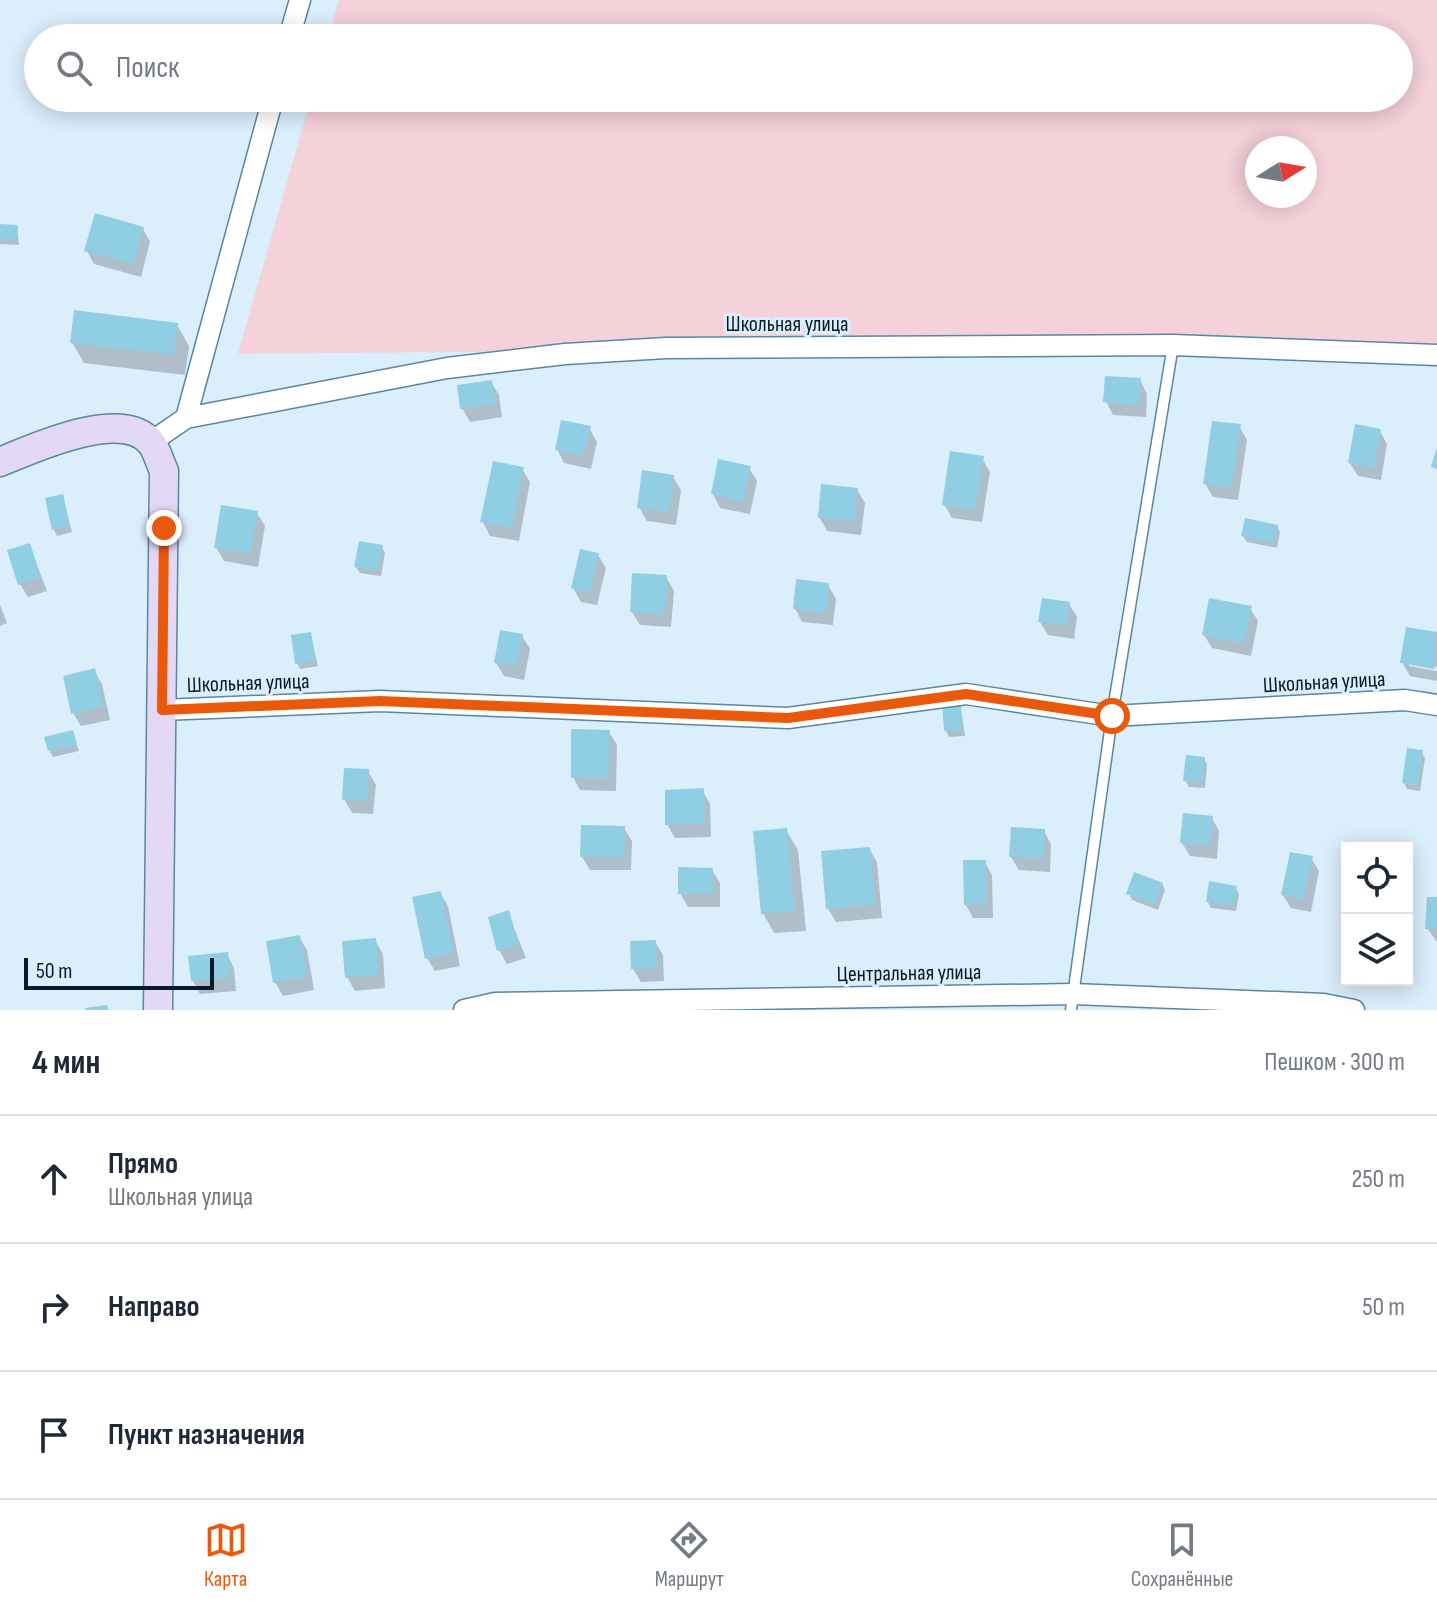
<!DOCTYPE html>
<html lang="ru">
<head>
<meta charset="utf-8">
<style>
  body { margin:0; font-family:"Sofia Sans Condensed",sans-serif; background:#f6f6f7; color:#1f2937 }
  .controls { position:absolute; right:24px; bottom:24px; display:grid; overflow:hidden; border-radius:0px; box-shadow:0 4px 20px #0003 }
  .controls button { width:72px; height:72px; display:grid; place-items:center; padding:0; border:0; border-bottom:2px solid #e0e1e3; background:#fff; color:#1f2937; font:40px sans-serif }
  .compass { position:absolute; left:1245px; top:136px; width:72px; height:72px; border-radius:50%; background:#fff; box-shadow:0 4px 20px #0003; rotate:79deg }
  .scale { position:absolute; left:24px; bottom:20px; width:190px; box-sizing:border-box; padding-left:8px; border:4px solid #071a27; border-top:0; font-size:22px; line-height:28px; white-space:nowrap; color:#071a27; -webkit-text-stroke:6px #dbeefc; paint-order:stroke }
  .stop { position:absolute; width:24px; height:24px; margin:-18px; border:6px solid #ea580c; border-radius:50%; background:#fff }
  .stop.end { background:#ea580c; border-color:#fff; box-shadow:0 2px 8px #0008 }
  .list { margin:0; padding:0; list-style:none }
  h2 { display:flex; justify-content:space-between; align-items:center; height:104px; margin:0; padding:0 32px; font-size:34px }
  h2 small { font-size:26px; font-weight:400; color:#747a83 }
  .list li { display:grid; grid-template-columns:52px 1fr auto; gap:24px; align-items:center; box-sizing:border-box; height:128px; padding:0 32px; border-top:2px solid #e0e1e3 }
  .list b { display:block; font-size:30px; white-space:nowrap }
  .list p { margin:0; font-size:26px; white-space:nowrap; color:#747a83 }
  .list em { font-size:26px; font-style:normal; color:#747a83 }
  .icon { flex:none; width:44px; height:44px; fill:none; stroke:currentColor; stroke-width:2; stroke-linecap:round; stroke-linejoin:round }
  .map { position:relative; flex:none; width:1437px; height:1010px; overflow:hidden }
  .search { position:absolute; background:#fff; box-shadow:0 4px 20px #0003; left:24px; right:24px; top:24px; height:88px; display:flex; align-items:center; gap:20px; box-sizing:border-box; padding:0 28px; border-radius:44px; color:#747a83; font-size:30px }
  .sheet { height:488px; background:#fff }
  nav { display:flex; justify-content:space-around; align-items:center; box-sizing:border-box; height:112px; border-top:2px solid #e0e1e3; background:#fff; font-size:22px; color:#747a83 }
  nav a { display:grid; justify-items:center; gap:4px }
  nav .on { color:#ea580c }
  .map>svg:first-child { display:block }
</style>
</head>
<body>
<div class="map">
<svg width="1437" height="1010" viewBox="0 0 1437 1010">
  <rect width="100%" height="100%" fill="#dbeefc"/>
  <!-- green -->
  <path fill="#f5d1da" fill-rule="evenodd" d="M 339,0 L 1437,0 L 1437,349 L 1173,345 L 238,354 L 311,98 L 1399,98 L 1399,38 L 328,38 ZM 1257,148 L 1305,148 L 1305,196 L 1257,196 Z"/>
  <!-- shadow -->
  <path fill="#0003" d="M 0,226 L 17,227 L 19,245 L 0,244 Z
    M 143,229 L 150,242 L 141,277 L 94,264 L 87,251 Z
    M 177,325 L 189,346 L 185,375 L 84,363 L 72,342 Z
    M 1140,380 L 1147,394 L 1146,417 L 1113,415 L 1106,401 Z
    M 491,382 L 499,395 L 502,417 L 470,422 L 462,408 Z
    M 1239,426 L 1247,440 L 1238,500 L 1213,497 L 1205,483 Z
    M 589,428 L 597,442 L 591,469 L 564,463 L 557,449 Z
    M 1380,431 L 1387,444 L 1381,480 L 1358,476 L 1350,463 Z
    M 982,458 L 990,472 L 982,522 L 952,518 L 944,504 Z
    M 749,468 L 757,481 L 750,514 L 720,508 L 713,494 Z
    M 522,469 L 530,482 L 519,541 L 490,536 L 483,522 Z
    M 673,477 L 681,490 L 676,525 L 647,521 L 639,507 Z
    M 857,490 L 865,503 L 861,535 L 827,531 L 820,518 Z
    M 62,496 L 72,532 L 57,536 L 54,530 Z
    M 257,513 L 265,526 L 258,567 L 224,561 L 216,547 Z
    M 1277,526 L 1280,532 L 1277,548 L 1247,542 L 1243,536 Z
    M 29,545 L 47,591 L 28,597 L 20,584 Z
    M 382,547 L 385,553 L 381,576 L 360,573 L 356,567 Z
    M 598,555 L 606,568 L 597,605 L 581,602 L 573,588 Z
    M 666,577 L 674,591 L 671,627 L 640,625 L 632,612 Z
    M 828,585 L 836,599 L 833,625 L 802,622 L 795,608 Z
    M 1069,604 L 1077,617 L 1074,639 L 1048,635 L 1040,622 Z
    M 0,605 L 7,623 L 0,626 Z
    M 1250,608 L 1258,621 L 1251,656 L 1212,648 L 1204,635 Z
    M 1408,629 L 1437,634 L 1437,667 L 1409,662 L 1409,666 L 1437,671 L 1437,681 L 1410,676 L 1402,662 Z
    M 310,634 L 318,666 L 300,669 L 297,663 Z
    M 522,636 L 530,649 L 524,680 L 504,676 L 496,663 Z
    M 94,671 L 102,684 L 110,720 L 81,726 L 73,713 Z
    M 960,702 L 965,736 L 949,737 L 946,731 Z
    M 609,732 L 617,745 L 616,791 L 580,790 L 573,777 Z
    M 72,733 L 79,751 L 53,757 L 50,751 Z
    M 1421,752 L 1425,758 L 1420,791 L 1407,789 L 1404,783 Z
    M 1204,759 L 1207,765 L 1205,788 L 1189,787 L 1185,780 Z
    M 368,771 L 376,785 L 373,814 L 352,813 L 344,799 Z
    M 702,790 L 710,804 L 711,837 L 675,838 L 667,824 Z
    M 1212,818 L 1219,831 L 1217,859 L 1190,856 L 1182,843 Z
    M 624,828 L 632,841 L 631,870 L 590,870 L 582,857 Z
    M 786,830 L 798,850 L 806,931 L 774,933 L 763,913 Z
    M 1044,831 L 1051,844 L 1050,872 L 1019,870 L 1011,857 Z
    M 869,849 L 877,862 L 882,918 L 836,922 L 828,909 Z
    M 1311,858 L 1319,871 L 1311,912 L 1291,908 L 1283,895 Z
    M 985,862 L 992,875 L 993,918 L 973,918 L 966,905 Z
    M 712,870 L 720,883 L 720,907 L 688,907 L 680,893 Z
    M 1162,884 L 1165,890 L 1158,910 L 1132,900 L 1129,894 Z
    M 1235,887 L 1239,894 L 1236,911 L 1211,908 L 1208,902 Z
    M 440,893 L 448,906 L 460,966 L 435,971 L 427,958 Z
    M 1437,899 L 1437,942 L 1427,928 Z
    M 508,913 L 526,958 L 507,964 L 499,950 Z
    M 299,937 L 307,950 L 314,990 L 283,996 L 275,982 Z
    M 375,940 L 383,954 L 385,988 L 355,991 L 347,977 Z
    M 655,942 L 663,955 L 664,981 L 641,982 L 633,969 Z
    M 227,954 L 234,968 L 236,991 L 200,994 L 193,981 Z"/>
  <!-- building -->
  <path fill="#8fcee3" d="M 95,213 L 144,227 L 134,264 L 84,251 Z
    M 0,224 L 18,225 L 17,240 L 0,239 Z
    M 74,310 L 178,323 L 174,355 L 70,343 Z
    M 1105,376 L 1141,378 L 1139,405 L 1103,402 Z
    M 492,380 L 496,404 L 460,409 L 457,385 Z
    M 561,420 L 591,426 L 584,456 L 555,450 Z
    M 1212,421 L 1241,424 L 1231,488 L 1203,484 Z
    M 1355,424 L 1381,429 L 1374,468 L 1348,463 Z
    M 1436,450 L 1437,450 L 1437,469 L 1431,467 Z
    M 950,451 L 984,456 L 975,510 L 942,505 Z
    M 718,459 L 751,466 L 743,502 L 711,494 Z
    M 493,461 L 524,467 L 512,528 L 480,522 Z
    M 642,470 L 674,475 L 669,512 L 637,508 Z
    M 821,484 L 858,488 L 855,522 L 818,518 Z
    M 63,494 L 70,526 L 52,530 L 45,498 Z
    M 221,505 L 258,511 L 251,554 L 214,548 Z
    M 1245,518 L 1278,525 L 1274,543 L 1241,536 Z
    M 359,541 L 383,545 L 378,571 L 354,567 Z
    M 30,543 L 41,577 L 18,585 L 7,550 Z
    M 580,549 L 599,553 L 590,593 L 571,588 Z
    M 632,573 L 667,575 L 665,615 L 630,612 Z
    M 796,579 L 829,583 L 826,613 L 793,609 Z
    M 1042,598 L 1070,602 L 1067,626 L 1038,622 Z
    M 1209,598 L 1252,606 L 1244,644 L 1202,635 Z
    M 1406,627 L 1437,632 L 1434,669 L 1400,663 Z
    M 500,630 L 523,634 L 517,667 L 494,663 Z
    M 311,632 L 316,660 L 295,664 L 291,635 Z
    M 95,668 L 104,706 L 71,714 L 63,676 Z
    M 961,700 L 962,730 L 944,731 L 942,701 Z
    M 571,729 L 610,730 L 609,778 L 571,778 Z
    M 73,730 L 77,745 L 48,751 L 44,737 Z
    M 1407,748 L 1423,750 L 1417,786 L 1402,783 Z
    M 1186,755 L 1205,757 L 1202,783 L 1183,781 Z
    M 344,768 L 369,769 L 367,801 L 342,800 Z
    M 704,788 L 705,824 L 665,825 L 665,790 Z
    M 1183,813 L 1213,816 L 1210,846 L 1180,843 Z
    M 581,825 L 625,826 L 625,858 L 580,857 Z
    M 1011,827 L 1045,829 L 1043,859 L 1009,857 Z
    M 787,828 L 795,911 L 761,914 L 753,831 Z
    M 870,847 L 876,905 L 826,909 L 821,851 Z
    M 1290,852 L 1313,856 L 1304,900 L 1281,895 Z
    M 963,860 L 986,860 L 986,905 L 964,905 Z
    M 678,867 L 713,868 L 713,894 L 678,894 Z
    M 1134,872 L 1163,883 L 1155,905 L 1126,894 Z
    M 1209,881 L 1237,886 L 1234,906 L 1206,902 Z
    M 441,891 L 454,953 L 425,959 L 412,897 Z
    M 1427,897 L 1437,897 L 1437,929 L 1425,929 Z
    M 509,910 L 519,945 L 497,951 L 488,917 Z
    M 300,935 L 308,977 L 273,983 L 266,941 Z
    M 376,938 L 379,975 L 345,978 L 342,941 Z
    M 656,940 L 658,968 L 631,969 L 630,941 Z
    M 228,952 L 230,978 L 191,981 L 188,956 Z
    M 107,1005 L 108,1010 L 85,1010 L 85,1008 Z"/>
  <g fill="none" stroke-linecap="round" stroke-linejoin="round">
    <defs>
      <path id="lane" d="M 1071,1010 L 1112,716 L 1173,345"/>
      <path id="street" d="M 289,38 L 300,0
        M 186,418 L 273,98
        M 151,442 L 186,418 L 447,368 L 565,354 L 666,348 L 1173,345 L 1437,355
        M 162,710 L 380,701 L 788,718 L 966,694 L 1112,716 L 1405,700 L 1437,705
        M 464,1010 L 495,1003 L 1073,994 L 1324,1004 L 1354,1010"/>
      <path id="secondary" d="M 0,462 C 34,448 123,407 151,443 C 157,450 160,463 164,471 L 158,1010"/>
    </defs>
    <!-- lane casing -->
    <use href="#lane" stroke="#5886a6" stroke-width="13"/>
    <!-- street casing -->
    <use href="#street" stroke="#5886a6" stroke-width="23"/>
    <!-- secondary casing -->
    <use href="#secondary" stroke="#5886a6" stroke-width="31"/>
    <!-- lane -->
    <use href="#lane" stroke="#fff" stroke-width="10"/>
    <!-- street -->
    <use href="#street" stroke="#fff" stroke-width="20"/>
    <!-- secondary -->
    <use href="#secondary" stroke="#e4d8f7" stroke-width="28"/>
  </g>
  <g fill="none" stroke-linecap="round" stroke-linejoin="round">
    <!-- route -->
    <path stroke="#ea580c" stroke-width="10" d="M 164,528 L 162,710 L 380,701 L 788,718 L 966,694 L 1112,716"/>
  </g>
  <g text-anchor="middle" stroke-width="6" stroke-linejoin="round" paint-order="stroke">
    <!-- street labels -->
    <g font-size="22" fill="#071a27" stroke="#dbeefc">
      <text x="787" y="331">Школьная улица</text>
      <text transform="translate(1324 681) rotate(-3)" y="8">Школьная улица</text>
      <text transform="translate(248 682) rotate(-2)" y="8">Школьная улица</text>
      <text transform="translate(909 972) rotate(-1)" y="8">Центральная улица</text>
    </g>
  </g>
</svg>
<div class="controls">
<button><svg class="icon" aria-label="locate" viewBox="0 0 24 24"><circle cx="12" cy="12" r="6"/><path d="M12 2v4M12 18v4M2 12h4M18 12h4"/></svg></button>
<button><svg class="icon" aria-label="layers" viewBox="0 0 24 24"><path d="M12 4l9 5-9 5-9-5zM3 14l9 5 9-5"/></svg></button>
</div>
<svg class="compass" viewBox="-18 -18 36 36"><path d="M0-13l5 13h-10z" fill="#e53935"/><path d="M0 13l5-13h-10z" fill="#747a83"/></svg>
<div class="scale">50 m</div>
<div class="stop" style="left:1112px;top:716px"></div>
<div class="stop end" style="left:164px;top:528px"></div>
<div class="search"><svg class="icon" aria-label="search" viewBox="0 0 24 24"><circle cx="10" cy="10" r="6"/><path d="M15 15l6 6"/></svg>Поиск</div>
</div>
<section class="sheet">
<h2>4 мин<small>Пешком · 300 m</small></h2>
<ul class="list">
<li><svg class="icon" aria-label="ahead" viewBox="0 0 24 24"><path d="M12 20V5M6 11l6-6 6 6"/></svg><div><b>Прямо</b><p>Школьная улица</p></div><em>250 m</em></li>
<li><svg class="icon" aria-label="right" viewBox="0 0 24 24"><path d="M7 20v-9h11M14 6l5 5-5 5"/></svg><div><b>Направо</b></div><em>50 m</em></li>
<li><svg class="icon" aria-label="arrive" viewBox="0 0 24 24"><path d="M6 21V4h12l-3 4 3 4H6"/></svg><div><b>Пункт назначения</b></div></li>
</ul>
</section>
<nav>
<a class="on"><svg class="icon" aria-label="map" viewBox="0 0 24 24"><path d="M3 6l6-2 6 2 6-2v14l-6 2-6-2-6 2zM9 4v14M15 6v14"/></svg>Карта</a>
<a><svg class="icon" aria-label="directions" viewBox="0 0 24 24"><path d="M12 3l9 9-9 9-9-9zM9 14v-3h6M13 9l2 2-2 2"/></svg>Маршрут</a>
<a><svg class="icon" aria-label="saved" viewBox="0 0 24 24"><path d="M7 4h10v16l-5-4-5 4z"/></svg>Сохранённые</a>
</nav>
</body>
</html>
